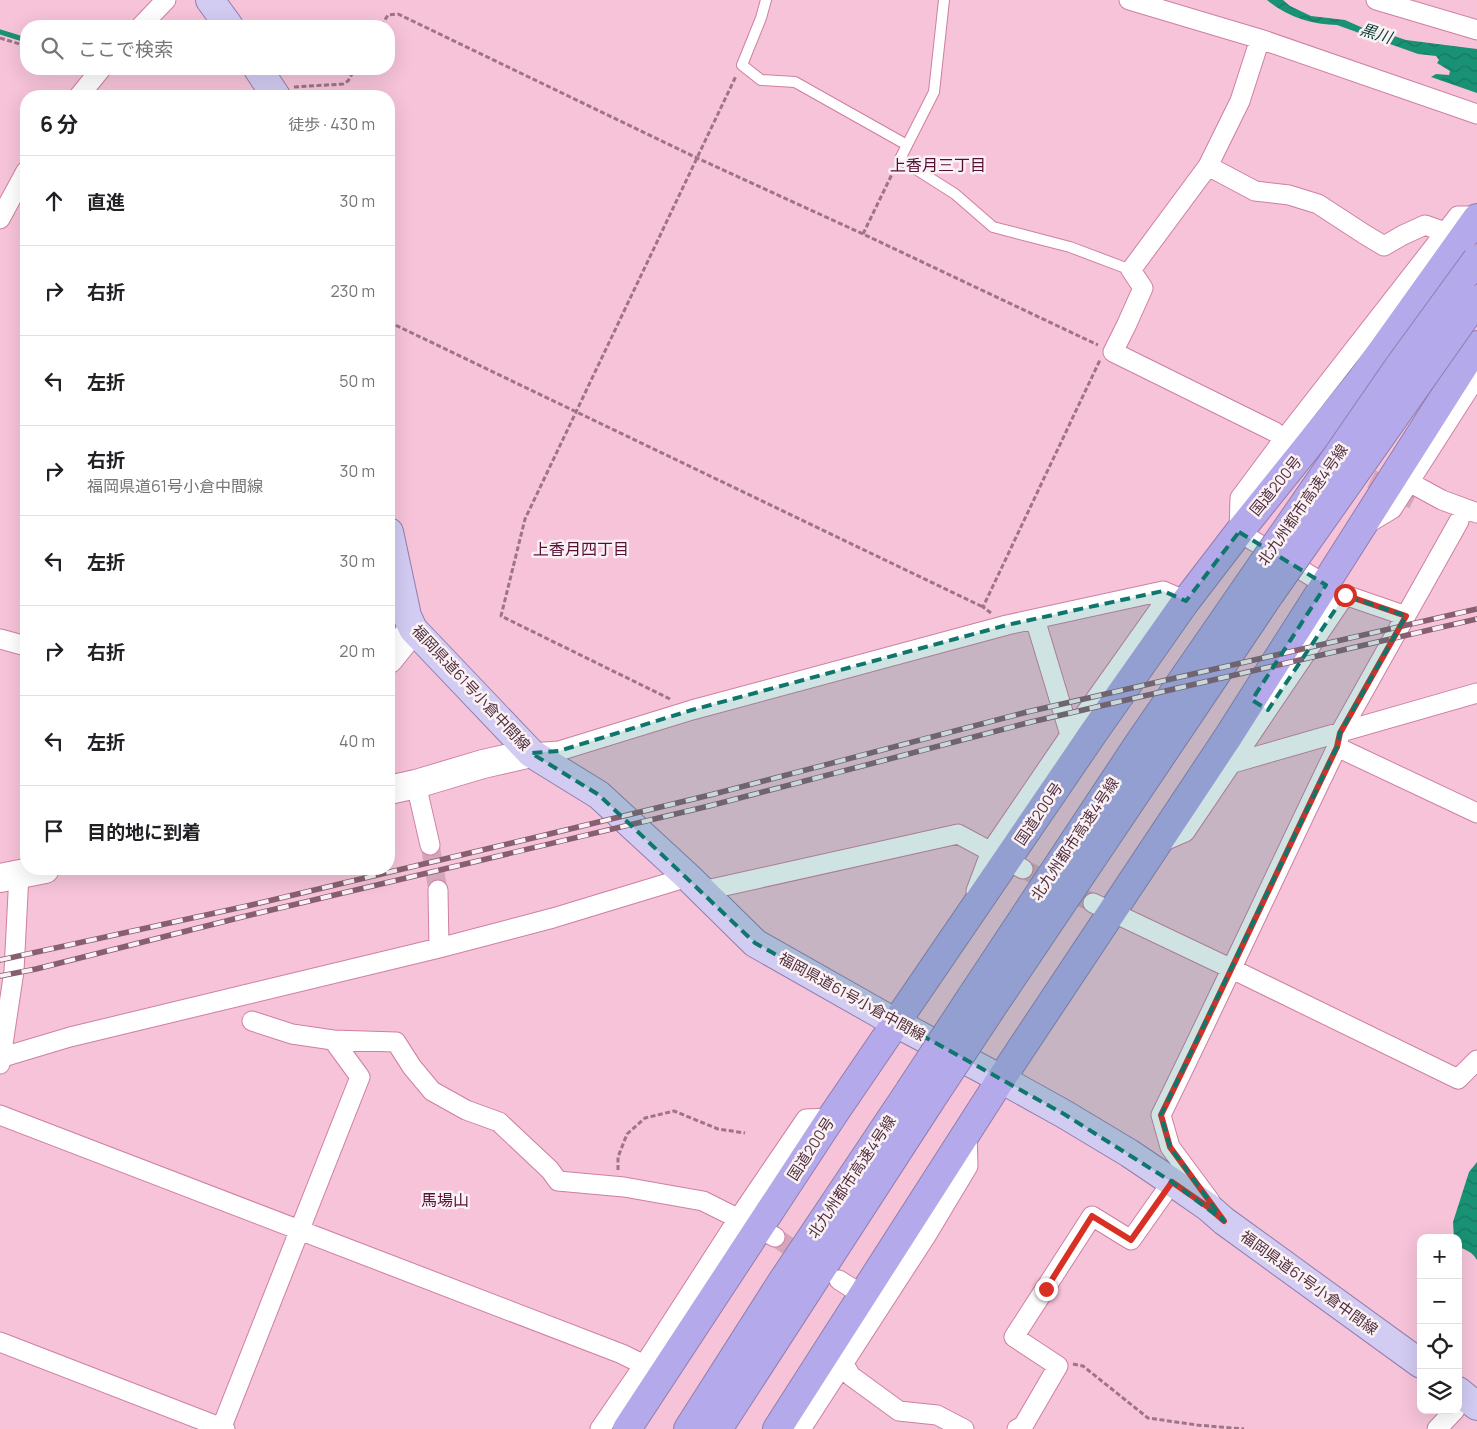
<!DOCTYPE html>
<html lang="ja">
<head>
<meta charset="utf-8">
<style>
  body { margin:0; font-family:Manrope,"Noto Sans JP",sans-serif; background:#f6f6f6; color:#202124 }
  .controls { position:absolute; right:15px; bottom:15px; display:grid; overflow:hidden; border-radius:10px; box-shadow:0 5px 20px #0002 }
  .controls button { width:45px; height:45px; display:grid; place-items:center; padding:0; border:0; border-bottom:1px solid #e0e0e0; background:#fff; color:#202124; font:25px sans-serif }
  .stop { position:absolute; width:15px; height:15px; margin:-11px; border:4px solid #d93025; border-radius:50%; background:#fff }
  .stop.end { background:#d93025; border-color:#fff; box-shadow:0 1px 5px #0008 }
  .list { margin:0; padding:0; list-style:none }
  h2 { display:flex; justify-content:space-between; align-items:center; height:65px; margin:0; padding:0 20px; font-size:21px }
  h2 small { font-size:16px; font-weight:400; color:#757577 }
  .list li { display:grid; grid-template-columns:32px 1fr auto; gap:15px; align-items:center; box-sizing:border-box; height:90px; padding:0 20px; border-top:1px solid #e0e0e0 }
  .list b { display:block; font-size:19px; white-space:nowrap }
  .list p { margin:0; font-size:16px; white-space:nowrap; color:#757577 }
  .list em { font-size:16px; font-style:normal; color:#757577 }
  .icon { flex:none; width:28px; height:28px; fill:none; stroke:currentColor; stroke-width:2; stroke-linecap:round; stroke-linejoin:round }
  .map { position:relative; flex:none; width:1477px; height:1429px; overflow:hidden }
  .search { position:absolute; background:#fff; box-shadow:0 5px 20px #0002; left:20px; top:20px; width:375px; height:55px; display:flex; align-items:center; gap:12px; box-sizing:border-box; padding:0 18px; border-radius:20px; color:#757577; font-size:19px }
  .panel { position:absolute; background:#fff; box-shadow:0 5px 20px #0002; left:20px; top:90px; width:375px; height:785px; border-radius:20px }
  .map>svg:first-child { display:block }
</style>
</head>
<body>
<div class="map">
<svg width="1477" height="1429" viewBox="0 0 1477 1429">
  <defs>
    <pattern id="water-waves" width="16" height="10" patternUnits="userSpaceOnUse" patternTransform="scale(1.25)"><rect width="16" height="10" fill="#199174"/><path d="M0 5q4-4 8 0t8 0" fill="none" stroke="#197761"/></pattern>
  </defs>
  <rect width="100%" height="100%" fill="#f6c3d8"/>
  <!-- water -->
  <path fill="url(#water-waves)" d="M 1267,0 L 1283,0 L 1290,6 L 1311,16 L 1345,20 L 1363,28 L 1379,31 L 1406,40 L 1477,49 L 1477,93 L 1431,77 L 1436,74 L 1449,75 L 1450,71 L 1437,63 L 1439,60 L 1436,56 L 1418,54 L 1337,25 C 1313,25 1285,16 1267,0 Z
    M 1477,1162 L 1477,1260 C 1473,1253 1466,1249 1458,1247 L 1458,1238 L 1454,1238 L 1453,1222 L 1469,1172 Z"/>
  <g fill="none" stroke-linecap="round" stroke-linejoin="round">
    <!-- stream -->
    <path stroke="#199174" stroke-width="5" d="M 0,32 L 26,40
      M 124,69 L 125,69"/>
    <!-- street-tunnel -->
    <path stroke="#d5a5b9" stroke-width="19" stroke-dasharray="19 9" stroke-linecap="butt" d="M 1296,442 L 1414,500
      M 430,845 L 438,890
      M 1023,869 L 1093,903
      M 775,1237 L 809,1260"/>
    <defs>
      <path id="lane" d="M 766,0 L 761,18 L 742,65 L 761,80 L 795,82 L 907,145
        M 944,0 L 934,92 L 900,159 L 955,194 L 993,227 L 1070,247 L 1131,270"/>
      <path id="street" d="M 1129,0 L 1260,39 L 1477,114
        M 1376,0 L 1477,30
        M 141,26 L 166,0
        M 1260,39 L 1240,101 L 1208,166 L 1131,270 L 1143,288 L 1126,326 L 1113,352 L 1275,432
        M 79,96 L 101,69
        M 1208,166 L 1255,191 L 1289,195 L 1318,204 L 1364,234 L 1384,246 L 1403,235 L 1425,225 L 1445,232
        M 0,219 L 26,171
        M 1409,482 L 1442,500 L 1477,513
        M 1365,525 L 1392,509 L 1477,376
        M 1326,585 L 1239,532 L 1240,498 L 1278,447 L 1458,216 L 1477,216
        M 1035,619 L 1070,735
        M 0,639 L 26,646
        M 1337,747 L 1477,813
        M 531,753 L 559,751 L 692,710 L 1007,625 L 1163,591 L 1186,601
        M 1233,763 L 1477,693
        M 416,784 L 430,845
        M 1157,844 L 1185,832 L 1345,595 L 1406,616
        M 438,890 L 439,948
        M 702,891 L 958,834 L 1023,869
        M 976,891 L 991,851 L 1070,735 L 1170,594
        M 1093,903 L 1232,969 L 1458,1079 L 1477,1060
        M 252,1021 L 292,1034 L 333,1040 L 396,1042 L 412,1067 L 432,1091 L 466,1110 L 499,1122 L 550,1170 L 558,1181 L 624,1187 L 703,1201 L 775,1237
        M 0,1058 L 70,1037 L 439,948 L 553,918 L 688,877
        M 0,1064 L 14,971 L 19,874
        M 0,1115 L 622,1354 L 644,1365
        M 1210,1201 L 1170,1147 L 1161,1115 C 1221,993 1278,869 1337,747 L 1340,733 L 1459,521
        M 839,1280 L 872,1301
        M 0,1342 L 225,1429
        M 838,1354 L 851,1376 L 899,1411 L 937,1415 L 964,1429
        M 221,1429 L 360,1077 L 333,1040
        M 600,1429 L 644,1365 L 738,1219 L 806,1119 L 831,1118
        M 801,1429 L 926,1236 L 968,1166 L 967,1132
        M 1017,1429 L 1023,1426 L 1058,1366 L 1014,1337 L 1092,1216 L 1131,1240 L 1172,1182
        M 1437,1429 L 1455,1410"/>
      <path id="secondary" d="M 389,659 L 413,629
        M 389,790 L 416,784 L 483,764 L 531,753
        M 0,878 L 45,869"/>
      <path id="primary" d="M 210,0 L 229,26
        M 258,69 L 276,96
        M 389,532 L 407,616 L 413,629 L 531,753 L 599,795 L 688,877 L 755,943 L 896,1023 L 1001,1079 L 1064,1114 L 1129,1153 L 1172,1182 L 1208,1207 L 1224,1221 L 1421,1364
        M 1458,1391 L 1477,1406"/>
      <path id="highway" d="M 971,997 L 1139,743 L 1248,585
        M 991,1009 L 1270,594
        M 627,1429 L 831,1118 L 1094,732 L 1186,601 L 1239,532 L 1362,379 L 1477,218
        M 688,1429 L 781,1283 L 910,1090
        M 718,1429 L 929,1103
        M 777,1429 L 1001,1079 L 1228,737 L 1477,345"/>
    </defs>
    <!-- lane casing -->
    <use href="#lane" stroke="#cf7fa3" stroke-width="12"/>
    <!-- street casing -->
    <use href="#street" stroke="#cf7fa3" stroke-width="21"/>
    <!-- secondary casing -->
    <use href="#secondary" stroke="#cf7fa3" stroke-width="30"/>
    <!-- primary casing -->
    <use href="#primary" stroke="#917eae" stroke-width="30"/>
    <!-- highway casing -->
    <use href="#highway" stroke="#917eae" stroke-width="30"/>
    <!-- path -->
    <path stroke="#9e7486" stroke-width="3" stroke-dasharray="5 2.5" stroke-linecap="butt" d="M 381,26 L 388,15 L 398,14 L 697,158 L 863,234 L 1098,345
      M 0,38 L 26,46
      M 294,87 L 343,84 L 348,81 L 355,69
      M 863,234 L 894,170
      M 389,322 L 983,607
      M 991,613 L 983,607 L 1100,360
      M 670,699 L 501,616 L 525,519 L 736,76
      M 618,1170 L 618,1157 L 627,1134 L 645,1118 L 674,1111 L 718,1129 L 745,1133
      M 1073,1364 L 1083,1366 L 1148,1418 L 1197,1425 L 1244,1429"/>
    <!-- lane -->
    <use href="#lane" stroke="#fff" stroke-width="10"/>
    <!-- street -->
    <use href="#street" stroke="#fff" stroke-width="19"/>
    <!-- secondary -->
    <use href="#secondary" stroke="#fff" stroke-width="28"/>
    <!-- primary -->
    <use href="#primary" stroke="#d2cbf2" stroke-width="28"/>
    <!-- highway -->
    <use href="#highway" stroke="#b4a9ea" stroke-width="28"/>
    <defs>
      <path id="rail" d="M 0,960 L 247,906 L 541,836 L 714,794 L 1027,712 L 1477,609
        M 0,976 L 36,969 L 242,917 L 709,806 L 1031,722 L 1477,619"/>
    </defs>
    <!-- rail casing -->
    <use href="#rail" stroke="#875f70" stroke-width="5.5"/>
    <!-- rail -->
    <use href="#rail" stroke="#faf1f5" stroke-width="4" stroke-dasharray="11" stroke-linecap="butt"/>
    <defs>
      <path id="highway-bridge" d="M 1248,585 L 1399,366 L 1477,259
        M 1270,594 L 1477,300
        M 910,1090 L 971,997
        M 929,1103 L 991,1009"/>
    </defs>
    <!-- highway-bridge casing -->
    <use href="#highway-bridge" stroke="#917eae" stroke-width="30" stroke-linecap="butt"/>
    <!-- highway-bridge -->
    <use href="#highway-bridge" stroke="#b4a9ea" stroke-width="28"/>
  </g>
  <g fill="none" stroke-linecap="round" stroke-linejoin="round">
    <!-- route -->
    <path stroke="#d93025" stroke-width="6" d="M 1046,1289 L 1092,1216 L 1131,1240 L 1172,1182 L 1208,1207 L 1224,1221 L 1170,1147 L 1161,1115 C 1221,993 1278,869 1337,747 L 1340,733 L 1406,616 L 1345,595"/>
  </g>
  <!-- marked area -->
  <path fill="#0f766e" fill-opacity="0.2" stroke="#0f766e" stroke-width="4" stroke-dasharray="10 6" stroke-linejoin="round" d="M 1239,532 L 1326,585 L 1252,700 L 1268,710 L 1345,595 L 1406,616 L 1340,733 L 1337,747 L 1161,1115 L 1170,1147 L 1224,1221 L 1172,1182 L 1064,1114 L 755,943 L 599,795 L 531,753 L 559,751 L 692,710 L 1007,625 L 1163,591 L 1186,601 Z"/>
  <g text-anchor="middle" stroke-width="5" stroke-linejoin="round" paint-order="stroke">
    <!-- street labels -->
    <g font-size="15" fill="#512f3e" stroke="#faf1f5">
      <text transform="translate(1276 486) rotate(-51)" y="5">国道200号</text>
      <text transform="translate(1303 505) rotate(-55)" y="5">北九州都市高速4号線</text>
      <text transform="translate(471 688) rotate(47)" y="5">福岡県道61号小倉中間線</text>
      <text transform="translate(1039 814) rotate(-56)" y="5">国道200号</text>
      <text transform="translate(1075 839) rotate(-56)" y="5">北九州都市高速4号線</text>
      <text transform="translate(852 997) rotate(29)" y="5">福岡県道61号小倉中間線</text>
      <text transform="translate(811 1149) rotate(-57)" y="5">国道200号</text>
      <text transform="translate(852 1177) rotate(-56)" y="5">北九州都市高速4号線</text>
      <text transform="translate(1309 1283) rotate(36)" y="5">福岡県道61号小倉中間線</text>
    </g>
    <!-- water labels -->
    <g font-size="16" font-style="italic" fill="#06382c" stroke="#faf1f5">
      <text transform="translate(1376 33) rotate(17)" y="6">黒川</text>
    </g>
    <!-- neighbourhood labels -->
    <g font-size="16" fill="#550f36" stroke="#faf1f5">
      <text x="938" y="171">上香月三丁目</text>
      <text x="581" y="555">上香月四丁目</text>
      <text x="445" y="1206">馬場山</text>
    </g>
  </g>
</svg>
<div class="controls">
<button>+</button>
<button>−</button>
<button><svg class="icon" aria-label="locate" viewBox="0 0 24 24"><circle cx="12" cy="12" r="6"/><path d="M12 2v4M12 18v4M2 12h4M18 12h4"/></svg></button>
<button><svg class="icon" aria-label="layers" viewBox="0 0 24 24"><path d="M12 4l9 5-9 5-9-5zM3 14l9 5 9-5"/></svg></button>
</div>
<div class="stop" style="left:1345px;top:595px"></div>
<div class="stop end" style="left:1046px;top:1289px"></div>
<div class="search"><svg class="icon" aria-label="search" viewBox="0 0 24 24"><circle cx="10" cy="10" r="6"/><path d="M15 15l6 6"/></svg>ここで検索</div>
<section class="panel">
<h2>6 分<small>徒歩 · 430 m</small></h2>
<ul class="list">
<li><svg class="icon" aria-label="ahead" viewBox="0 0 24 24"><path d="M12 20V5M6 11l6-6 6 6"/></svg><div><b>直進</b></div><em>30 m</em></li>
<li><svg class="icon" aria-label="right" viewBox="0 0 24 24"><path d="M7 20v-9h11M14 6l5 5-5 5"/></svg><div><b>右折</b></div><em>230 m</em></li>
<li><svg class="icon" aria-label="left" viewBox="0 0 24 24"><path d="M17 20v-9H6M10 6l-5 5 5 5"/></svg><div><b>左折</b></div><em>50 m</em></li>
<li><svg class="icon" aria-label="right" viewBox="0 0 24 24"><path d="M7 20v-9h11M14 6l5 5-5 5"/></svg><div><b>右折</b><p>福岡県道61号小倉中間線</p></div><em>30 m</em></li>
<li><svg class="icon" aria-label="left" viewBox="0 0 24 24"><path d="M17 20v-9H6M10 6l-5 5 5 5"/></svg><div><b>左折</b></div><em>30 m</em></li>
<li><svg class="icon" aria-label="right" viewBox="0 0 24 24"><path d="M7 20v-9h11M14 6l5 5-5 5"/></svg><div><b>右折</b></div><em>20 m</em></li>
<li><svg class="icon" aria-label="left" viewBox="0 0 24 24"><path d="M17 20v-9H6M10 6l-5 5 5 5"/></svg><div><b>左折</b></div><em>40 m</em></li>
<li><svg class="icon" aria-label="arrive" viewBox="0 0 24 24"><path d="M6 21V4h12l-3 4 3 4H6"/></svg><div><b>目的地に到着</b></div></li>
</ul>
</section>
</div>
</body>
</html>
